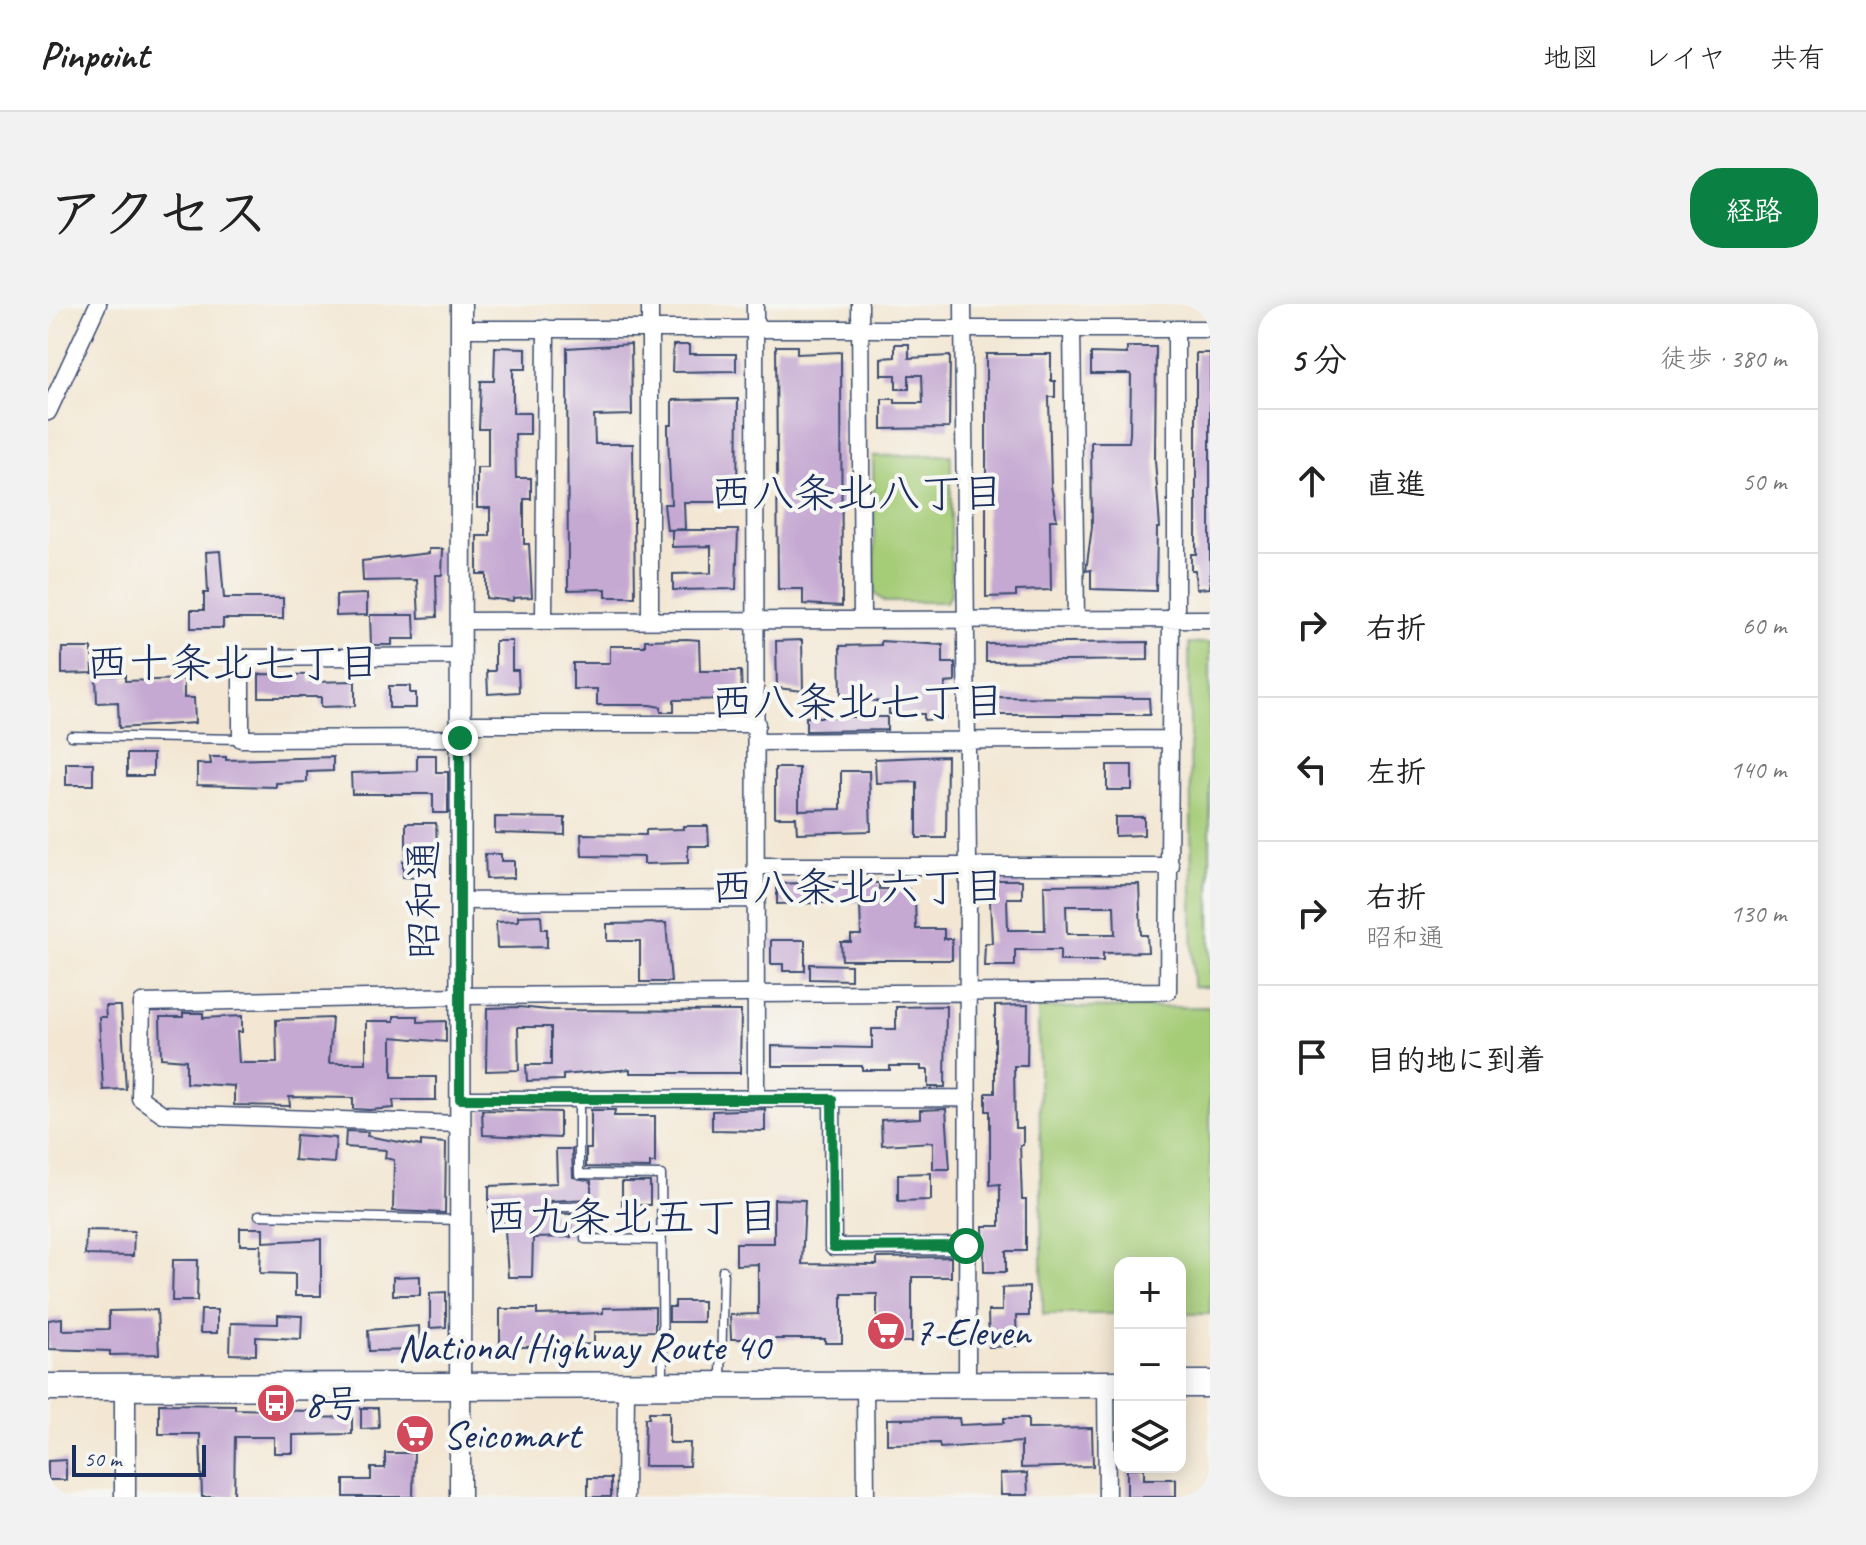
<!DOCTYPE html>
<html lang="ja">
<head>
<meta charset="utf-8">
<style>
  body { margin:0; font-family:Caveat,"Klee One",sans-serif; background:#f2f2f2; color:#222 }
  .controls { position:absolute; right:24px; bottom:24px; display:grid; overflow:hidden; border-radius:16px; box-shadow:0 4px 20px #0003 }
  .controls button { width:72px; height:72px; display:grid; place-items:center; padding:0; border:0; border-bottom:2px solid #e0e0e0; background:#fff; color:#222; font:40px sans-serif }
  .scale { position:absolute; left:24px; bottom:20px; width:134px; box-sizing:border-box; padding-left:8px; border:4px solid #1b2f5e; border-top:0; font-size:22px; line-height:28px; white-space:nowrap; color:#1b2f5e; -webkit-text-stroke:6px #f6f6f2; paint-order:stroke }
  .stop { position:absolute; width:24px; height:24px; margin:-18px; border:6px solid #0b8043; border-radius:50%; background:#fff }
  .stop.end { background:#0b8043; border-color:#fff; box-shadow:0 2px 8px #0008 }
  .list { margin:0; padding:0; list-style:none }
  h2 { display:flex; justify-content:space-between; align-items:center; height:104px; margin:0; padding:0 32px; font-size:34px }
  h2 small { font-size:26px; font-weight:400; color:#767676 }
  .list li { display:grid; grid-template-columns:52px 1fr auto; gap:24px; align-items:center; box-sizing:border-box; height:144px; padding:0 32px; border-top:2px solid #e0e0e0 }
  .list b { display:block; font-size:30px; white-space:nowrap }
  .list p { margin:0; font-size:26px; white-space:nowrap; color:#767676 }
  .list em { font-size:26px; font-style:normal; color:#767676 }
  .icon { flex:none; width:44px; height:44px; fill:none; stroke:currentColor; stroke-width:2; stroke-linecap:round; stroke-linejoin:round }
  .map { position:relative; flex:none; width:1162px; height:1193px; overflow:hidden; border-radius:32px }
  header { display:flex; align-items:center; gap:48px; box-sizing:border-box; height:112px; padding:0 40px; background:#fff; border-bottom:2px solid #e0e0e0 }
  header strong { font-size:38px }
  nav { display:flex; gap:44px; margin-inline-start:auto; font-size:28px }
  .intro { display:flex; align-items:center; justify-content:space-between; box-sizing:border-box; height:192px; padding:0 48px }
  h1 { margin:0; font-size:56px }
  .button { padding:20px 36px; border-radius:32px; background:#0b8043; color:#fff; font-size:28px; font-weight:700 }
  main { display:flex; gap:48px; padding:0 48px }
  aside { flex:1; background:#fff; border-radius:32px; box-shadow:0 4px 20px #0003 }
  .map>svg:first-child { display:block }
</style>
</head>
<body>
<header>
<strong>Pinpoint</strong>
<nav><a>地図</a><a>レイヤ</a><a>共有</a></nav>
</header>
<div class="intro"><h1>アクセス</h1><a class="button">経路</a></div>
<main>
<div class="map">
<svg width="1162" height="1193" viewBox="0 0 1162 1193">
  <rect width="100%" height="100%" fill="#f6f6f2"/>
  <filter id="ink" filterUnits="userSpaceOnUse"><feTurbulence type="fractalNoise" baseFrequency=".0125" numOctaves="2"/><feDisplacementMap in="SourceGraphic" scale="16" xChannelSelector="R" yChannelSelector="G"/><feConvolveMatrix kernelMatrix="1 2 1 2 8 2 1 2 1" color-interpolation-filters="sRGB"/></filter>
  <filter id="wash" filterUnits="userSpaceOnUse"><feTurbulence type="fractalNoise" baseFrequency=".006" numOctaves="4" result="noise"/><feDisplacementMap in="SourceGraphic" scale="32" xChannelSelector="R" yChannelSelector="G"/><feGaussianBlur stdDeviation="1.8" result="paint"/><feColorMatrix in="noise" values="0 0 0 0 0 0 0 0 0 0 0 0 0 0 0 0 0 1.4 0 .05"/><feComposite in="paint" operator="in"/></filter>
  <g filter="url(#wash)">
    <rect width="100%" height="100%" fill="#f3e7d3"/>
    <!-- green -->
    <path fill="#a5cc77" stroke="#607e6a" stroke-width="2" d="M 903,151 L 903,290 L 898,298 L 837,298 L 827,290 L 825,152 Z
      M 1141,339 L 1162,339 L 1162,683 L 1145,683 Z
      M 1162,703 L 1162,1010 L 1132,1010 L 1132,959 L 1072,959 L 1072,1010 L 995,1010 L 990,704 Z"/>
    <g id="blocks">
      <!-- building -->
      <path fill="#c5a9d2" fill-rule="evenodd" d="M 583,40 L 584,111 L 546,112 L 547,140 L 585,140 L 587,293 L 558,293 L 558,285 L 520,286 L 519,44 Z
        M 847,40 L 861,40 L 861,54 L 902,52 L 901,124 L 834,125 L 834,95 L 847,95 L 847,99 L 875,99 L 874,71 L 861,71 L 861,85 L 848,85 L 848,71 L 833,71 L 833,54 L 847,53 Z
        M 625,41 L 641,41 L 641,50 L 688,50 L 688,67 L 624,68 Z
        M 728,42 L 749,42 L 749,50 L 793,48 L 794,302 L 755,300 L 755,285 L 730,285 Z
        M 447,43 L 478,44 L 478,65 L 465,65 L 465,109 L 482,109 L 482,130 L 467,130 L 468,174 L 483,174 L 483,195 L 476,195 L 476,240 L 481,240 L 484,293 L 465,294 L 465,297 L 438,294 L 438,270 L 429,270 L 429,232 L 442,232 L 442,204 L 429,204 L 429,164 L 440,164 L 440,125 L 431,125 L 433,77 L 446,77 Z
        M 1079,43 L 1108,43 L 1107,156 L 1112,224 L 1109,224 L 1108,287 L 1043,285 L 1043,266 L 1038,267 L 1044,223 L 1043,138 L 1081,138 L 1082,130 L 1083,70 L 1043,70 L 1043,49 L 1079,50 Z
        M 1148,49 L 1162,49 L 1162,284 L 1148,285 L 1147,266 L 1143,266 L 1143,250 L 1148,250 Z
        M 938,50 L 1003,50 L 1003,77 L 1007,77 L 1007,93 L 1001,93 L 1003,182 L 1009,216 L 1002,216 L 1003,286 L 968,287 L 968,292 L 938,293 Z
        M 690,95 L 689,198 L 636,198 L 637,225 L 619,226 L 616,200 L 623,200 L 620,132 L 620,121 L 624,121 L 624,96 Z
        M 624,226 L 690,226 L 688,285 L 625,286 L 625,270 L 663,269 L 663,242 L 624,243 Z
        M 381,245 L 395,245 L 394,271 L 388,271 L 389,313 L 371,314 L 369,276 L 315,277 L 314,257 L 381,249 Z
        M 172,247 L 176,294 L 235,294 L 235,315 L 175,315 L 175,324 L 143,324 L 143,306 L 156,306 L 156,289 L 160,289 L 158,248 Z
        M 319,290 L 319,311 L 288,312 L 288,291 Z
        M 322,311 L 366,311 L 367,335 L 344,335 L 344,341 L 323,341 Z
        M 639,335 L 651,336 L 652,367 L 693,367 L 694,395 L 626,396 L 626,408 L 613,408 L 613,403 L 602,401 L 549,401 L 549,385 L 525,385 L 525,359 L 562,359 L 562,342 L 597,342 L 597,336 Z
        M 754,336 L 755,387 L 729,384 L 728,337 Z
        M 447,337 L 464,337 L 464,366 L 470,366 L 471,388 L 440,390 L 439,367 L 447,367 Z
        M 833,337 L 895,341 L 895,359 L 907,359 L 907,378 L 897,379 L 897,415 L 876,416 L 876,410 L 841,410 L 841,399 L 793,392 L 792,342 L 833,341 Z
        M 1100,338 L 1100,356 L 938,358 L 938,340 Z
        M 14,344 L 44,344 L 45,369 L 14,370 Z
        M 211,370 L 262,371 L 262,378 L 307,377 L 307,402 L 273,403 L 273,393 L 211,393 Z
        M 77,371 L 77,377 L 136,375 L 136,394 L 146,394 L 147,419 L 71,424 L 70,398 L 49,399 L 48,372 Z
        M 341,382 L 362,382 L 362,389 L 368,389 L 368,404 L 341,404 Z
        M 937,393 L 1101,394 L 1102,411 L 937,411 Z
        M 758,413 L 839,413 L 839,426 L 758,427 Z
        M 79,450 L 105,450 L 105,472 L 79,472 Z
        M 369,451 L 388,451 L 388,468 L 400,468 L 400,509 L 385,509 L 385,490 L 304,490 L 303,469 L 369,467 Z
        M 899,452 L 898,534 L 869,534 L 869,478 L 828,479 L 827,455 Z
        M 162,453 L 178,453 L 178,456 L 285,453 L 285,467 L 259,468 L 259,478 L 228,479 L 228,483 L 149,481 L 149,460 L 163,460 Z
        M 18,459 L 45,459 L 45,481 L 18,481 Z
        M 1059,461 L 1084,461 L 1084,486 L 1059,486 Z
        M 727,464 L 751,464 L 751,506 L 793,505 L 793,467 L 821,467 L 823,527 L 749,529 L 748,513 L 727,513 Z
        M 447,513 L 517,514 L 517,531 L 447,529 Z
        M 1067,513 L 1096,513 L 1096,531 L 1067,532 Z
        M 358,519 L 388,519 L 389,542 L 374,547 L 373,574 L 355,573 L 355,557 L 358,558 Z
        M 635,522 L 660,522 L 661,542 L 640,542 L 640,559 L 596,560 L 596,553 L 534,552 L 533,530 L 598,531 L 598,526 L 635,525 Z
        M 437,550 L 453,550 L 453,557 L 466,557 L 466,574 L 438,575 Z
        M 941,576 L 974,576 L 974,594 L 959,594 L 960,626 L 997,626 L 996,581 L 1091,580 L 1093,631 L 1099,631 L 1100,648 L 1055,649 L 1055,657 L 1012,657 L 1012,646 L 967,646 L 967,662 L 936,662 L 937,639 L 944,639 ZM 1018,602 L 1066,602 L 1067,630 L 1019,630 Z
        M 779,578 L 831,579 L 831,585 L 861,585 L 861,596 L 867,596 L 868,625 L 896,625 L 896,635 L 904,635 L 904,656 L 794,656 L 793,638 L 803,638 L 803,631 L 813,631 L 812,598 L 729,600 L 729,580 Z
        M 493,611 L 494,625 L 499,625 L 499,643 L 449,644 L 448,618 L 470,617 L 470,612 Z
        M 618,619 L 623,678 L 592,678 L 592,637 L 559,637 L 559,620 Z
        M 723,636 L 757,636 L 757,667 L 735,667 L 735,660 L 723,660 Z
        M 762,660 L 803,661 L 803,676 L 762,675 Z
        M 980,701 L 979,762 L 966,762 L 967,824 L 975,824 L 975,841 L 972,841 L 974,896 L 978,896 L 978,947 L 958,947 L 958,968 L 936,968 L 935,922 L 952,922 L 952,880 L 942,881 L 942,807 L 938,807 L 938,789 L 947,789 L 947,702 Z
        M 57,702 L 73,702 L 78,785 L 55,786 L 51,713 L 58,713 Z
        M 898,702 L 897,783 L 880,783 L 880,766 L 873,766 L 873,762 L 842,762 L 842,766 L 814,766 L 814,762 L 724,762 L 724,742 L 824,744 L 824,725 L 848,725 L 848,703 Z
        M 471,703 L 500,706 L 693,707 L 692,769 L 582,769 L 582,765 L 515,771 L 515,776 L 479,777 L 478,761 L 503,761 L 503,723 L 470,723 L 471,766 L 438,767 L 439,704 Z
        M 135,709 L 155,709 L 155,714 L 194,712 L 194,728 L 189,728 L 191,759 L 229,759 L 228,716 L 284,714 L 281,759 L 318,759 L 318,717 L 346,717 L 346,712 L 370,712 L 370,718 L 398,717 L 398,738 L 344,733 L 344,773 L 388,773 L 388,796 L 345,796 L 346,804 L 321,806 L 305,805 L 305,794 L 241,793 L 242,802 L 186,801 L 186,782 L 138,779 L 138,756 L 113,754 L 112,713 L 135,713 Z
        M 717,805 L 717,827 L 664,826 L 664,807 Z
        M 898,805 L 902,865 L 885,865 L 885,838 L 834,841 L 833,816 L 872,814 L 872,806 Z
        M 434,806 L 512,808 L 512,834 L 435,831 Z
        M 543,806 L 567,806 L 566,812 L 607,812 L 607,859 L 602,859 L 602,864 L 538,863 L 538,845 L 543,845 Z
        M 298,827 L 320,828 L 319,832 L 373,842 L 373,837 L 398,839 L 397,909 L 345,907 L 346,856 L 337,854 L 338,846 L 297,843 Z
        M 248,831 L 288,834 L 286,859 L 246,856 Z
        M 508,845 L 524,845 L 525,873 L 543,877 L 543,895 L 501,897 L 498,904 L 502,909 L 523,910 L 523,933 L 485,934 L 484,973 L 460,973 L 456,910 L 441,910 L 441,882 L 509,879 Z
        M 883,869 L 883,896 L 850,897 L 850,870 Z
        M 574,878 L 602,878 L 602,901 L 574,901 Z
        M 726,895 L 757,896 L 754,960 L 829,961 L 829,954 L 903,953 L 903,973 L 864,973 L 864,1038 L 829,1038 L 829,990 L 794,990 L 794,1039 L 777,1039 L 777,1035 L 683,1035 L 682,1011 L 710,1010 L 710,960 L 688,961 L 688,939 L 726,939 Z
        M 192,924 L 215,924 L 215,938 L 273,935 L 273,992 L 247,992 L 247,970 L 212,969 L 213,941 L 192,941 Z
        M 38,926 L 86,927 L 85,952 L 37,951 Z
        M 125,956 L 150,956 L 149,997 L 124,997 Z
        M 372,972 L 372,991 L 345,991 L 345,973 Z
        M 981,983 L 981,1012 L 968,1012 L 969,1042 L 941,1043 L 940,1007 L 954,1007 L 954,984 Z
        M 398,988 L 398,1023 L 382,1024 L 382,989 Z
        M 627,997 L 655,997 L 655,1018 L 621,1018 L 621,1003 L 627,1003 Z
        M 607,1003 L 607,1027 L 546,1028 L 546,1040 L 452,1044 L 452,1005 L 489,1005 L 489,1011 L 555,1009 L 555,1004 Z
        M 109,1006 L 111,1050 L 62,1051 L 62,1047 L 0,1045 L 0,1016 L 14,1014 L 14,1026 L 61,1025 L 61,1007 Z
        M 153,1006 L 169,1006 L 169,1029 L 152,1029 Z
        M 230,1011 L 254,1012 L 253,1035 L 208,1033 L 208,1051 L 182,1050 L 183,1019 L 230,1020 Z
        M 371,1022 L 372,1046 L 321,1047 L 320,1026 Z
        M 111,1100 L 187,1101 L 187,1105 L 261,1107 L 261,1114 L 304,1113 L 304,1130 L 245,1131 L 245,1149 L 226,1149 L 226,1133 L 187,1133 L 186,1193 L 154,1193 L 152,1130 L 111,1130 Z
        M 313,1104 L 330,1104 L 331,1124 L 313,1125 Z
        M 601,1108 L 621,1108 L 621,1139 L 642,1139 L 641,1162 L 596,1162 L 597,1114 L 601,1114 Z
        M 911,1114 L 912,1121 L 956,1119 L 956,1114 L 980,1114 L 980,1125 L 1044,1124 L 1045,1162 L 973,1164 L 973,1138 L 892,1144 L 891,1139 L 839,1140 L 839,1115 Z
        M 337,1149 L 366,1149 L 365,1193 L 296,1193 L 296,1176 L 323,1176 L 323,1164 L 337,1164 Z
        M 18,1156 L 18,1176 L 0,1176 L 0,1157 Z
        M 1079,1164 L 1096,1164 L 1096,1175 L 1128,1175 L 1128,1193 L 1079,1193 Z
        M 979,1169 L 980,1191 L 953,1191 L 952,1170 Z
        M 540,1174 L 563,1174 L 563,1193 L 540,1193 Z"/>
    </g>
  </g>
  <g filter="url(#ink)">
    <use href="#blocks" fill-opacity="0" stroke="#3b4b70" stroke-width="2"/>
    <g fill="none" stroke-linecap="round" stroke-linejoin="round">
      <defs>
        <path id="service" d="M 23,432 L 193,435
          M 531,795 L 531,870 L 613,871 L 615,1077
          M 505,903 L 537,903 L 537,935 L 613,936
          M 211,911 L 412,916
          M 673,1077 L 675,966"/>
        <path id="minor" d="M 602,0 L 602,316
          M 707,0 L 708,794
          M 812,0 L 814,315
          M 915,0 L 920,562 L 919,1081
          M 1024,24 L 1028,314
          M 413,25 L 1162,25
          M 0,108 L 50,0
          M 1128,314 L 1128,25
          M 412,317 L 1162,315
          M 496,317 L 498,24
          M 412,420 L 709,420
          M 412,434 L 193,435 L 193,354 L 412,352
          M 709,438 L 1123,435
          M 709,562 L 1123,562
          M 411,597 L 710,595
          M 412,795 L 920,794
          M 784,795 L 785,943 L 918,942
          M 412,820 L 115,810 L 92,794 L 94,699 L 411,692 L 1120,687 L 1123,314
          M 1058,1080 L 1059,1193
          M 817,1082 L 818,1193
          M 577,1193 L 578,1082"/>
        <path id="tertiary" d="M 77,1082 L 77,1193
          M 412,1193 L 413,0"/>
        <path id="trunk" d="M 1132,1080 L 1162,1080
          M 0,1083 L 1072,1080"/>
      </defs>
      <!-- service casing -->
      <use href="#service" stroke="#3b4b70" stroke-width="11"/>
      <!-- minor casing -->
      <use href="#minor" stroke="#3b4b70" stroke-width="19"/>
      <!-- tertiary casing -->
      <use href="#tertiary" stroke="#3b4b70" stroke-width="23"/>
      <!-- trunk casing -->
      <use href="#trunk" stroke="#3b4b70" stroke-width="29"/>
      <!-- service -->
      <use href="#service" stroke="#fff" stroke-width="8"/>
      <!-- minor -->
      <use href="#minor" stroke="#fff" stroke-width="16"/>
      <!-- tertiary -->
      <use href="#tertiary" stroke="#fff" stroke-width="20"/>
      <!-- trunk -->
      <use href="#trunk" stroke="#fff" stroke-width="26"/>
    </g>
  </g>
  <g fill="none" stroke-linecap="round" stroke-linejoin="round" filter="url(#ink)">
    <!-- route -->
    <path stroke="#0b8043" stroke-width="10" d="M 412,434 L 412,795 L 784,795 L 785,943 L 918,942"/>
  </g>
  <!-- icons -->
  <defs>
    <symbol id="supermarket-disc" viewBox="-11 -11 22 22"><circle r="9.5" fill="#d1495b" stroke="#f6f6f2"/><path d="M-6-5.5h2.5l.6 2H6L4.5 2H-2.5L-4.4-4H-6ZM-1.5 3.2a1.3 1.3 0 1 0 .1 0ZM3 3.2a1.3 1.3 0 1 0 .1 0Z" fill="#fff"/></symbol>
    <symbol id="bus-disc" viewBox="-11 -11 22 22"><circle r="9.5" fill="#d1495b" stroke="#f6f6f2"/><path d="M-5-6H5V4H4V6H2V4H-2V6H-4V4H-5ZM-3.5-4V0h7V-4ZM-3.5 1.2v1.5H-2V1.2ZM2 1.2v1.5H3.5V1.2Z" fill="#fff"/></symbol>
  </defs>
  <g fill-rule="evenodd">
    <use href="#supermarket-disc" x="816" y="1005" width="44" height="44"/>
    <use href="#bus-disc" x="206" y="1077" width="44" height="44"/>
    <use href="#supermarket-disc" x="345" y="1108" width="44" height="44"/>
  </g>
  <g text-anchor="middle" stroke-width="8" stroke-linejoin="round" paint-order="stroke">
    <!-- street labels -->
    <g font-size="40" fill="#1b2f5e" stroke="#f6f6f2">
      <text transform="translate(375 596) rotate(-90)" y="14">昭和通</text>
      <text x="536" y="1056">National Highway Route 40</text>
    </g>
    <!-- poi labels -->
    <g font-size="40" fill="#1b2f5e" stroke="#f6f6f2" text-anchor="start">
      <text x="866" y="1041">7-Eleven</text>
      <text x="256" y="1113">8号</text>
      <text x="395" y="1144">Seicomart</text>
    </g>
    <!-- neighbourhood labels -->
    <g font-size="42" fill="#1b2f5e" stroke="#f6f6f2">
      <text x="809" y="203">西八条北八丁目</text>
      <text x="185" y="373">西十条北七丁目</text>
      <text x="810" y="412">西八条北七丁目</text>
      <text x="810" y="597">西八条北六丁目</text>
      <text x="584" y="927">西九条北五丁目</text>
    </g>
  </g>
</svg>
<div class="controls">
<button>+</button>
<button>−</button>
<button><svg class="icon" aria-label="layers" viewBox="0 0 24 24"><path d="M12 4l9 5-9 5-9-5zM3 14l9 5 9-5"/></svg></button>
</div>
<div class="scale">50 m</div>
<div class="stop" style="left:918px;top:942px"></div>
<div class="stop end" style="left:412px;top:434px"></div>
</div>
<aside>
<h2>5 分<small>徒歩 · 380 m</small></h2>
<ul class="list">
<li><svg class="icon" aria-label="ahead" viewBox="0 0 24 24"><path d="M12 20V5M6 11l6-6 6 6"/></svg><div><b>直進</b></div><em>50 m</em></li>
<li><svg class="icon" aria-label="right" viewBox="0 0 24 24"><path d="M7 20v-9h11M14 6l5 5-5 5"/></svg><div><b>右折</b></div><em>60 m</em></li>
<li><svg class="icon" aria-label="left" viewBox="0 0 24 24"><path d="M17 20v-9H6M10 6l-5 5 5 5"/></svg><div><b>左折</b></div><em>140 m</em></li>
<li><svg class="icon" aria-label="right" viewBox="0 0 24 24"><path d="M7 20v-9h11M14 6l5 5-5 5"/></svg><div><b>右折</b><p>昭和通</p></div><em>130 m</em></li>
<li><svg class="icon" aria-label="arrive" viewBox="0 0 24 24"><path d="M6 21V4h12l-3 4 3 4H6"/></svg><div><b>目的地に到着</b></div></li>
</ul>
</aside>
</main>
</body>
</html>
